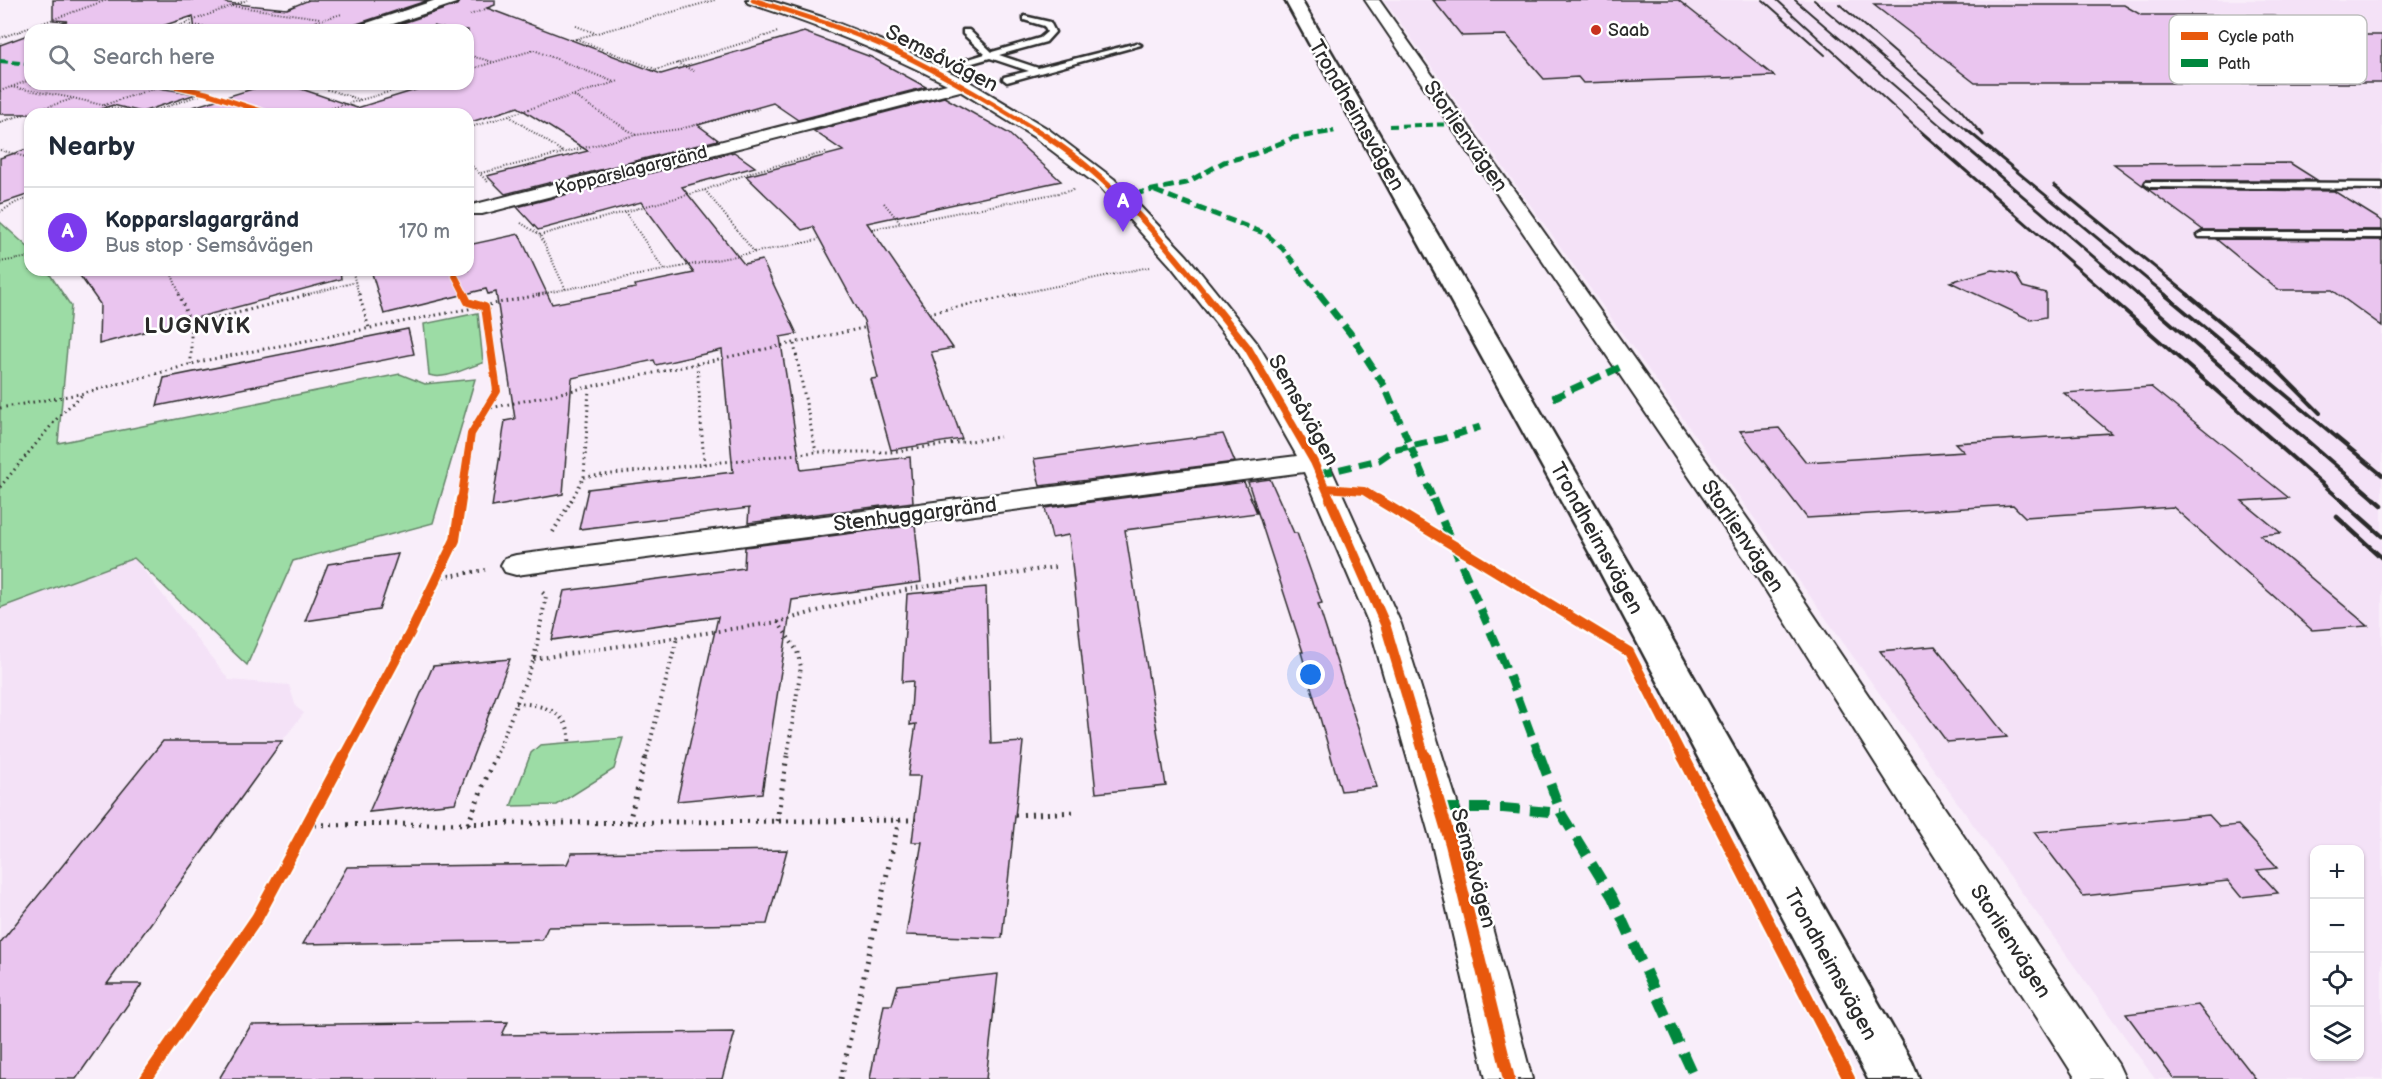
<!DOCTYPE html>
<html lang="en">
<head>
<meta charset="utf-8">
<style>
  body { margin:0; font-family:"Balsamiq Sans",sans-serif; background:#f6f6f7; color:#1f2937 }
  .controls { position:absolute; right:18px; bottom:18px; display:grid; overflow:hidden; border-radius:12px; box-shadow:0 2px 4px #0004 }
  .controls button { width:54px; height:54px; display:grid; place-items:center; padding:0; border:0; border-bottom:2px solid #e0e1e3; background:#fff; color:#1f2937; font:30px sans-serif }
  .you { position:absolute; left:1311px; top:675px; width:21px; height:21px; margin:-15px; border:4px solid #fff; border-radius:50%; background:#1a73e8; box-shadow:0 0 0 9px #1a73e833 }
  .badge { display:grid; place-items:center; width:39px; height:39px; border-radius:50%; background:#7c3aed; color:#fff; font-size:20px; font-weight:700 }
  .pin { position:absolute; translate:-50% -50px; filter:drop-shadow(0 2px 3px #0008) }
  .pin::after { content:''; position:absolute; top:32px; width:21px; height:18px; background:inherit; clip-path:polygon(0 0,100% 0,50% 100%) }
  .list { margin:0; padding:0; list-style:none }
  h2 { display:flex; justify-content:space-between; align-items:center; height:78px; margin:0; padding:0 24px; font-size:26px }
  h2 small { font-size:20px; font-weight:400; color:#747a83 }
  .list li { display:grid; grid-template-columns:39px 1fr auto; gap:18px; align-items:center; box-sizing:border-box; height:90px; padding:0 24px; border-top:2px solid #e0e1e3 }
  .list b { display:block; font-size:22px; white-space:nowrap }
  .list p { margin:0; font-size:20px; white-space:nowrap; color:#747a83 }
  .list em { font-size:20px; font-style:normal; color:#747a83 }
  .icon { flex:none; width:33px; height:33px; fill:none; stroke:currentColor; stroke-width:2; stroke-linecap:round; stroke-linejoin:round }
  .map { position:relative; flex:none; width:2382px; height:1079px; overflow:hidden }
  .search { position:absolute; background:#fff; box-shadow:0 2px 4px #0004; left:24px; top:24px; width:450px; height:66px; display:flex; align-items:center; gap:15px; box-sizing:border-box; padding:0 21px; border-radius:18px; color:#747a83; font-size:22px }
  .panel { position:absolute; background:#fff; box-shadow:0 2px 4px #0004; left:24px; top:108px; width:450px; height:168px; border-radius:18px }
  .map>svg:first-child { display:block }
</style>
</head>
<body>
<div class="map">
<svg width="2382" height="1079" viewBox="0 0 2382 1079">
  <rect width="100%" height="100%" fill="#f9eefa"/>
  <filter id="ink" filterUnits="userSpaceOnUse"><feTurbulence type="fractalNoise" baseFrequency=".0167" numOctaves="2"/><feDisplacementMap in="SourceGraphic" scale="12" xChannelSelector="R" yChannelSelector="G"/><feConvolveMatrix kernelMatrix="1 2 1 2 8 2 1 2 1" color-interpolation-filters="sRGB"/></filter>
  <g filter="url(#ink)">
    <!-- built -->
    <path fill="#f4e2f7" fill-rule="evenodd" d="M 1384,0 L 2382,0 L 2382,1079 L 2155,1079 ZM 2314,850 L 2360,850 L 2360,1056 L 2314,1056 Z
      M 134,558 L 229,680 L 289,685 L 296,707 L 304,713 L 282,741 L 107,984 L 142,984 L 76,1079 L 0,1079 L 0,608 Z"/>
    <!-- green -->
    <path fill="#9cdca5" stroke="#648468" stroke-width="1.5" d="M 0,222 L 30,249 L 30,270 L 47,270 L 71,306 L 58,443 L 400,374 L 425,384 L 475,379 L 433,523 L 293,561 L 247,665 L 134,558 L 0,608 Z
      M 478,313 L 483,363 C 466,367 446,381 429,375 L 424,324 Z
      M 623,738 L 614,769 L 557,805 L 511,806 L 531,753 L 540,745 Z"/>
    <!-- building -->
    <path fill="#eac5ef" stroke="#2b2b2b" stroke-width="1.5" d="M 53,0 L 228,0 L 226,3 L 287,9 L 309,0 L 429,0 L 354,25 L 350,30 L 195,30 L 193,16 L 150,30 L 55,30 L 54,26 L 67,21 L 53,20 Z
      M 460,0 L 495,0 L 495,5 L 487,8 L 661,74 L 804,32 L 871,57 L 926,87 L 798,120 L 773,103 L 698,125 L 718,140 L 505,194 L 487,176 L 588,151 L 518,107 L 468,123 L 468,114 L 194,114 L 193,107 L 269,84 L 287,84 L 357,108 L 435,84 L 468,84 L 468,30 L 449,30 L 434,26 L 421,30 L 382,30 L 457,5 Z
      M 1433,0 L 1678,0 L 1774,76 L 1583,83 L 1578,77 L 1544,79 L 1506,35 L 1462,36 Z
      M 1874,5 L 2124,5 L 2141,15 L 2273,15 L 2313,35 L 2382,35 L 2382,83 L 1975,83 Z
      M 30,34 L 30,84 L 160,84 L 160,88 L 196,94 L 142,112 L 113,105 L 86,114 L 0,114 L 0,45 Z
      M 944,97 L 1008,133 L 1061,181 L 867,223 L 953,348 L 931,352 L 962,439 L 891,450 L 871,379 L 878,378 L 864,321 L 813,227 L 802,230 L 746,176 L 843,151 L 814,131 Z
      M 30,148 L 30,194 L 0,204 L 0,158 Z
      M 734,152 L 755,167 L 682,187 L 744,264 L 762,260 L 797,334 L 780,337 L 801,470 L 910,457 L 913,502 L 748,523 L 749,508 L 579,529 L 588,489 L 733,472 L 722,350 L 656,365 L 654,360 L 572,378 L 563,494 L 492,507 L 505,421 L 515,419 L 496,292 L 488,294 L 486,289 L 384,314 L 371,270 L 468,270 L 468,245 L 519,234 L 552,304 L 636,288 L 635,285 L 694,273 L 641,202 L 538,230 L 517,207 Z
      M 2290,163 L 2317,180 L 2146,180 L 2143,185 L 2150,189 L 2334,191 L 2382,221 L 2382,230 L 2203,230 L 2114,164 Z
      M 2216,239 L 2382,240 L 2382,326 L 2332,290 L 2278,290 Z
      M 76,270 L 340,270 L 341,279 L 99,344 L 100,304 Z
      M 1992,270 L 2009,272 L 2016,275 L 2023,287 L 2046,293 L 2046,317 L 2031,320 L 1950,282 Z
      M 408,329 L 414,354 L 157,406 L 164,378 Z
      M 2151,387 L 2289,498 L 2242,501 L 2281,533 L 2260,535 L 2368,626 L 2312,630 L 2173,507 L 2025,517 L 2013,505 L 1807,518 L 1740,431 L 1779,428 L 1806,462 L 1964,452 L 1955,443 L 2111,433 L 2064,393 Z
      M 1223,434 L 1235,462 L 1040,486 L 1034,459 Z
      M 1270,479 L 1294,533 L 1297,533 L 1322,603 L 1318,604 L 1377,787 L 1341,791 L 1301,652 L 1303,652 L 1248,482 Z
      M 1244,482 L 1257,513 L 1125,530 L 1166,786 L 1096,793 L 1069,535 L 1052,538 L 1045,508 Z
      M 915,525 L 921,582 L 792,600 L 762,793 L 677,801 L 718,617 L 552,640 L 564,591 L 744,568 L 745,547 Z
      M 398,554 L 379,610 L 305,621 L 328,564 Z
      M 986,587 L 991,744 L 1023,742 L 1002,938 L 906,935 L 922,842 L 912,842 L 920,776 L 908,776 L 916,724 L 910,725 L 913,681 L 902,682 L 907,594 Z
      M 1935,646 L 2007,737 L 1947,742 L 1880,651 Z
      M 510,659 L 455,803 L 369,812 L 433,666 Z
      M 163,741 L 282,741 L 107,984 L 142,984 L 76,1079 L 0,1079 L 0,943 Z
      M 2209,815 L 2220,827 L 2238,825 L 2278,868 L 2257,870 L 2278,893 L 2241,897 L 2228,881 L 2083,896 L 2034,832 Z
      M 787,850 L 767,924 L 548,927 L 542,940 L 303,944 L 347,867 L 567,864 L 572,853 Z
      M 998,974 L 986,1079 L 870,1079 L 884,1005 L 892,1005 L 898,985 Z
      M 2198,1005 L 2256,1079 L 2174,1079 L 2126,1014 Z
      M 508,1022 L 502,1035 L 735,1032 L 722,1079 L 219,1079 L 251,1025 Z"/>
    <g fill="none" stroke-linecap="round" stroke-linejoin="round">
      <defs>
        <path id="lane" d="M 1024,16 L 1050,22 L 1055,32 L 1046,42 L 999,55 L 1038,68 L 1137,43 L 1141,45 L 1007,82 L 1003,79 L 1004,77 L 1029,71 L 990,58 L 934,74 L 930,71 L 985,54 L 963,34 L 963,30 L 969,30 L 992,52 L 1040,38 L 1047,32 L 1044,26 L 1024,20 Z
          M 2146,182 L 2382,183 L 2382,189 L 2150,187 L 2145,184 Z
          M 2203,232 L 2382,232 L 2382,238 L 2199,237 L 2198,235 Z"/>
        <path id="street" d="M 436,0 L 458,0 L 456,3 L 375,30 L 352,30 L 355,27 Z
          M 746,0 L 768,0 L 822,17 L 903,49 L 968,81 L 1048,129 L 1114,179 L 1187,256 L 1257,343 L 1328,462 L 1401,624 L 1470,844 L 1532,1079 L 1486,1079 L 1432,844 L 1369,624 L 1304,472 L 516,575 L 505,572 L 501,565 L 505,558 L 516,555 L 1297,456 L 1237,350 L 1171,266 L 1100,187 L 1034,137 L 960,91 L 482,214 L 468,214 L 468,206 L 947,84 C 882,51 817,25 748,3 Z
          M 1365,0 L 1379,0 L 1778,562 L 2118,1064 L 2125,1079 L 2076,1079 L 1756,575 Z"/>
        <path id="secondary" d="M 1285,0 L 1301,0 L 1633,570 L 1912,1062 L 1919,1079 L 1868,1079 L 1599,570 Z"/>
      </defs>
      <!-- lane casing -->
      <use href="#lane" stroke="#2b2b2b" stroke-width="5"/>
      <!-- street casing -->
      <use href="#street" stroke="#2b2b2b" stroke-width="4"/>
      <!-- secondary casing -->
      <use href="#secondary" stroke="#2b2b2b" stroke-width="5"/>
      <!-- path-far3 -->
      <path stroke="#2b2b2b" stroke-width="2" stroke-dasharray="1 2" stroke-linecap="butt" d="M 232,6 L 320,18
        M 470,15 L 488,8
        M 185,24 L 229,30
        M 576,26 L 595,33
        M 168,30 L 247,0
        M 285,30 L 342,14
        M 0,38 L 107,0
        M 576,39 L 655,69
        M 572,40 L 715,0
        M 534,50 L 614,82
        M 468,55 L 493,62
        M 677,63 L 696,72
        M 468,70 L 534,50
        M 653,71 L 778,32
        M 310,84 L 361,100
        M 11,87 L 73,98 L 139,114
        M 184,88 L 196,84
        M 0,91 L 30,80
        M 574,96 L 636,135
        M 104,105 L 167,84
        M 145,114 L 206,93
        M 311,114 L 417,84
        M 509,116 L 563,152
        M 0,122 L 72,99
        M 468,128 L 619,81
        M 0,150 L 30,158
        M 468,162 L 488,182
        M 481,173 L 636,135 L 680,129 L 759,109
        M 705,190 L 755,253
        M 884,203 L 901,224
        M 0,212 L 17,202 L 30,198
        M 625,212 L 665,271
        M 521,223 L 540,235 L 566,290
        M 872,229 L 1074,190
        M 540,235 L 705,190 L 752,172 L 827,152
        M 0,262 L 30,257
        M 170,270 L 180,295
        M 352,270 L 359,295
        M 305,295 L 356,282
        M 536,295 L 818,240
        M 1013,295 L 1149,267"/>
      <!-- path-far2 -->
      <path stroke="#2b2b2b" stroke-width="3" stroke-dasharray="1.5 4" stroke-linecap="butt" d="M 179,294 L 191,325 L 191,364
        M 359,294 L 369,328
        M 929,313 L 1020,294
        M 191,325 L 310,294
        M 794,344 L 816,452
        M 697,364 L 704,464
        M 0,408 L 85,393 L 203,361 L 544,294
        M 486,409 L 868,327
        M 584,477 L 816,452 L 891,452 L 1000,437
        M 0,487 L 60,415 L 84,393
        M 571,501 L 584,477 L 589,388"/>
      <!-- path-far1 -->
      <path stroke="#2b2b2b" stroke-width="4" stroke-dasharray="1.5 4.5" stroke-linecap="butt" d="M 553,532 L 572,499
        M 437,578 L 485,570
        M 778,622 L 797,651 L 801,667 L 787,758
        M 534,659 L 778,622 L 846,603 L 915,588 L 1055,567
        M 516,703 C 541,704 572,712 569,743
        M 495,758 L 534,659 L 546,596 L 540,590
        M 646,758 L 677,638"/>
      <!-- path -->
      <path stroke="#2b2b2b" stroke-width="5" stroke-dasharray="2 6" stroke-linecap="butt" d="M 1015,815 L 1078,812
        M 777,821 L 787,756
        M 629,822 L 646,756
        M 468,824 L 495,756
        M 307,825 L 916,820
        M 841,1079 L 899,820"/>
      <!-- lane -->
      <use href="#lane" fill="#fff" fill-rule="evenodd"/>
      <!-- street -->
      <use href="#street" fill="#fff" fill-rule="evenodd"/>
      <!-- secondary -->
      <use href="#secondary" fill="#fff" fill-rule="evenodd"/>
      <!-- rail-far3 -->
      <path stroke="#2b2b2b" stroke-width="2" d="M 1763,0 L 1825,55
        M 1777,0 L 1921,132
        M 1795,0 L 1948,132
        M 1814,0 L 1969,132
        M 1839,4 L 1959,108 L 1980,132"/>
      <!-- rail-far2 -->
      <path stroke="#2b2b2b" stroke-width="3" d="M 1919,130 L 2108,295
        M 1946,130 L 2138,295
        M 1967,130 L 2166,295
        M 1979,130 L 1983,135
        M 2054,185 L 2189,295"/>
      <!-- rail-far1 -->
      <path stroke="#2b2b2b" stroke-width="4" d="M 2106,294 L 2342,501
        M 2137,294 L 2377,501
        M 2164,294 L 2382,475
        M 2187,294 L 2266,359 L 2320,413"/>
      <!-- rail -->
      <path stroke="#2b2b2b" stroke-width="4.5" d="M 2340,499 L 2382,536
        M 2375,499 L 2382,505
        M 2337,517 L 2382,558"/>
      <!-- quiet-far4 -->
      <path stroke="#00873e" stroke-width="4" stroke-dasharray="8 4" stroke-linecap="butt" d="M 0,61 L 30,64
        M 1389,126 L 1458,124
        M 1331,132 L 1334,131"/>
      <!-- quiet-far3 -->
      <path stroke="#00873e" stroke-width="5" stroke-dasharray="10 5" stroke-linecap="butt" d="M 1155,191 L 1266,234 L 1282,248 L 1320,295
        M 1120,197 L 1186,183 L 1224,162 L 1254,154 L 1293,138 L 1334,131"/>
      <!-- quiet-far2 -->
      <path stroke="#00873e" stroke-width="7" stroke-dasharray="13 7" stroke-linecap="butt" d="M 1319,294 L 1350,333 L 1385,387 L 1434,501
        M 1553,398 L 1625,365
        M 1320,474 L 1379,460 L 1393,450 L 1442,439 L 1480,427"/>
      <!-- quiet-far1 -->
      <path stroke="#00873e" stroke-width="8" stroke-dasharray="16 8" stroke-linecap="butt" d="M 1433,499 L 1510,677 L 1540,758"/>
      <!-- quiet -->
      <path stroke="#00873e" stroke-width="10" stroke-dasharray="20 10" stroke-linecap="butt" d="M 1540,756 L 1561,813 L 1612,897 L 1695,1079
        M 1440,808 L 1503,808 L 1561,813"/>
      <defs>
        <path id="cycleway-far4" d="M 753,0 C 802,15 853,31 899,53 C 947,76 993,104 1039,132
          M 165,84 L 206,93 L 270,114"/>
        <path id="cycleway-far3" d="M 1036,130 C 1104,171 1158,234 1206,295
          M 452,270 L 465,295"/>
        <path id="cycleway-far2" d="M 1205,294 L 1248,348 L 1314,462 L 1331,501
          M 1326,488 L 1364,491 L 1380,501
          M 461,501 L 471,434 L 497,391 L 485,307 L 468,302 L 464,294"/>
        <path id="cycleway-far1" d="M 1330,499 L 1385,624 L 1425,758
          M 1377,499 L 1629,652 L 1683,758
          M 343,758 L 410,633 L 455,540 L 461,499"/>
        <path id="cycleway" d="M 1425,756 L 1451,844 L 1509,1079
          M 1683,756 L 1849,1079
          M 146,1079 L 257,918 L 344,756"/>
      </defs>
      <!-- cycleway-far4 casing -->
      <use href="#cycleway-far4" stroke="#fff" stroke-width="8"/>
      <!-- cycleway-far3 casing -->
      <use href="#cycleway-far3" stroke="#fff" stroke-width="8"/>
      <!-- cycleway-far2 casing -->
      <use href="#cycleway-far2" stroke="#fff" stroke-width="10"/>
      <!-- cycleway-far1 casing -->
      <use href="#cycleway-far1" stroke="#fff" stroke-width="14"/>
      <!-- cycleway casing -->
      <use href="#cycleway" stroke="#fff" stroke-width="16"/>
      <!-- cycleway-far4 -->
      <use href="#cycleway-far4" stroke="#e8590c" stroke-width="5"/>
      <!-- cycleway-far3 -->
      <use href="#cycleway-far3" stroke="#e8590c" stroke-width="6"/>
      <!-- cycleway-far2 -->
      <use href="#cycleway-far2" stroke="#e8590c" stroke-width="8"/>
      <!-- cycleway-far1 -->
      <use href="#cycleway-far1" stroke="#e8590c" stroke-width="10"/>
      <!-- cycleway -->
      <use href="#cycleway" stroke="#e8590c" stroke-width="12"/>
    </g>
  </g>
  <!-- markers -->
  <circle fill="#c8321e" stroke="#fff" stroke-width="2" cx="1596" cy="30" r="6"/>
  <g text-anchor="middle" stroke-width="5" stroke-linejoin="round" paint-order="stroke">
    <!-- far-poi labels -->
    <g font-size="18" fill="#2b2b2b" stroke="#fff" text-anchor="start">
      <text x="1608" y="36">Saab</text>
    </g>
    <!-- far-street labels -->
    <g font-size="18" fill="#2b2b2b" stroke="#fff">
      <text transform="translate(631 170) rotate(-14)" y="6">Kopparslagargränd</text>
    </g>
    <!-- street labels -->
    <g font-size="21" fill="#2b2b2b" stroke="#fff">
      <text transform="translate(942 58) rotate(27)" y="7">Semsåvägen</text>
      <text transform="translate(1357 115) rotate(60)" y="7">Trondheimsvägen</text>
      <text transform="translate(1466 136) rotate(55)" y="7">Storlienvägen</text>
      <text transform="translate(1304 410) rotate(61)" y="7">Semsåvägen</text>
      <text transform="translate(915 514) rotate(-7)" y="7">Stenhuggargränd</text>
      <text transform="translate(1743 536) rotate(56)" y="7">Storlienvägen</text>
      <text transform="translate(1597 538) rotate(61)" y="7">Trondheimsvägen</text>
      <text transform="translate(1474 868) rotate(75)" y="7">Semsåvägen</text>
      <text transform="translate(2011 941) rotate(57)" y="7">Storlienvägen</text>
      <text transform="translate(1831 964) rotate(61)" y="7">Trondheimsvägen</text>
    </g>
    <!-- far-district labels -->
    <g font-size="22" font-weight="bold" letter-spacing="1.5" fill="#2b2b2b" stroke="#fff">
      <text x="198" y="333">LUGNVIK</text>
    </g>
  </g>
  <!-- legend -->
  <rect x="2169" y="15" width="198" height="69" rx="9" fill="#fff" stroke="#bfbfbf" stroke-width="1.5"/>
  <rect x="2181" y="32" width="27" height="8" fill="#e8590c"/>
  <rect x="2181" y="59" width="27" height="8" fill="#00873e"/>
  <g font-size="16" fill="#2b2b2b">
    <text x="2218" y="42">Cycle path</text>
    <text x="2218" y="69">Path</text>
  </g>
</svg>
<div class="controls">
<button>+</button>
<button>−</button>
<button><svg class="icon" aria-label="locate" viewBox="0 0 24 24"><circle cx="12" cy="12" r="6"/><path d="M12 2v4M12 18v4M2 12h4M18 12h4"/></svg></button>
<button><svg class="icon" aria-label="layers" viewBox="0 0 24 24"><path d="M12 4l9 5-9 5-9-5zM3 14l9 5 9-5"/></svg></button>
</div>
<div class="you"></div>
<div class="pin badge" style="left:1123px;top:232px">A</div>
<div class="search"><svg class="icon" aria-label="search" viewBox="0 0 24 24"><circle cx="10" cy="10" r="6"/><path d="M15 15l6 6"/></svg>Search here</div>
<section class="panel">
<h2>Nearby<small></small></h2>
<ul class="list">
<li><span class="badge">A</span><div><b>Kopparslagargränd</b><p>Bus stop · Semsåvägen</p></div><em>170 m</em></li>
</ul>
</section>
</div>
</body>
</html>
